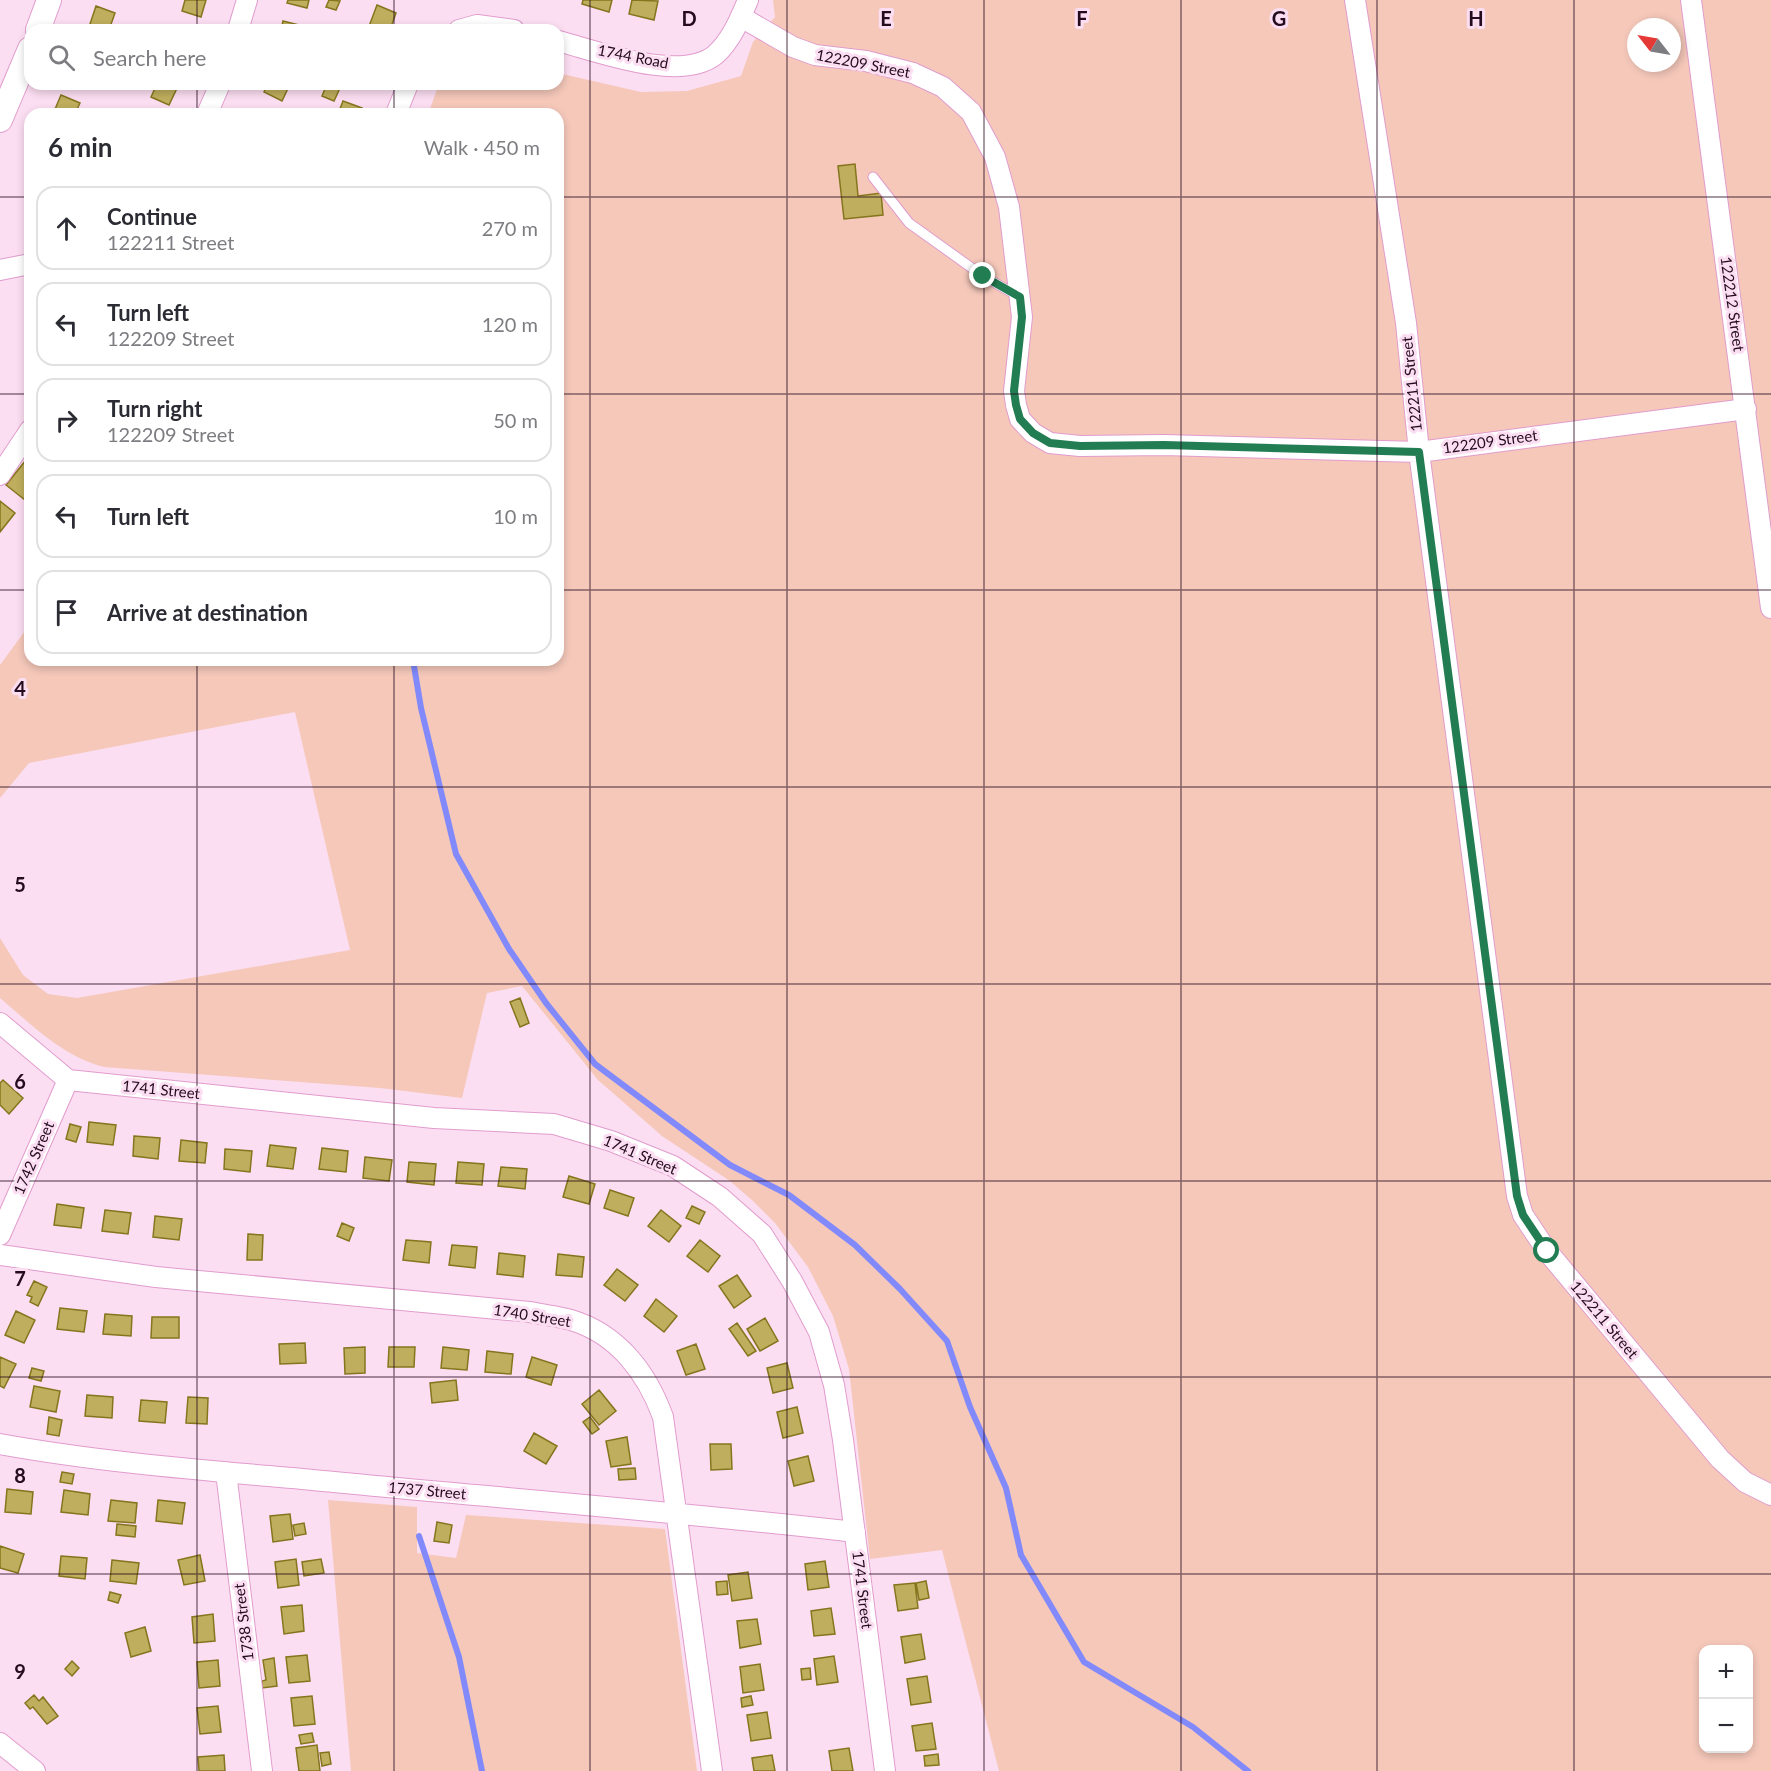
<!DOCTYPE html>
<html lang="en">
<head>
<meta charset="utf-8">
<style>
  body { margin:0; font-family:Lato,sans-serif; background:#f7f7f7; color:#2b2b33 }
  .controls { position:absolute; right:18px; bottom:18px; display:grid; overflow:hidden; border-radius:12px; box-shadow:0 3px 9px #0003 }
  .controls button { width:54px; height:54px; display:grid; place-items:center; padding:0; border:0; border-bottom:2px solid #e1e1e2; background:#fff; color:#2b2b33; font:30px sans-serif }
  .compass { position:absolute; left:1627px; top:18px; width:54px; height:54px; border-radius:50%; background:#fff; box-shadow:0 3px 9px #0003; rotate:301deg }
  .stop { position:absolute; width:18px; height:18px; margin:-14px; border:4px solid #237d52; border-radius:50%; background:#fff }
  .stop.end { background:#237d52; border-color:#fff; box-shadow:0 2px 6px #0008 }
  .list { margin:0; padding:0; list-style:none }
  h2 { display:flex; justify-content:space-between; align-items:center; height:78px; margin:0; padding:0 24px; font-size:26px }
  h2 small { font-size:20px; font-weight:400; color:#7c7c81 }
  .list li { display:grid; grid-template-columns:39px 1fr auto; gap:18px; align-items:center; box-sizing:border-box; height:84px; margin:0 12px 12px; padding:0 12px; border:2px solid #e1e1e2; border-radius:18px }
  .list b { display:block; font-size:22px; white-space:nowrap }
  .list p { margin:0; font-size:20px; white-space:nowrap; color:#7c7c81 }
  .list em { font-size:20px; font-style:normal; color:#7c7c81 }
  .icon { flex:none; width:33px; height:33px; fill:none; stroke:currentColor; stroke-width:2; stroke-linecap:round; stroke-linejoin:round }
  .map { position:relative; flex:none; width:1771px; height:1771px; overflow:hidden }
  .search { position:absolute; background:#fff; box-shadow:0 3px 9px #0003; left:24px; top:24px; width:540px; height:66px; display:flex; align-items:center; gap:15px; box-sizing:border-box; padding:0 21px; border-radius:18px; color:#7c7c81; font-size:22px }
  .panel { position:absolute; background:#fff; box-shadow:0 3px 9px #0003; left:24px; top:108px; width:540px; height:558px; border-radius:18px }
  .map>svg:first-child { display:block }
</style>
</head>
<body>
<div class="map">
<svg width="1771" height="1771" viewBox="0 0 1771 1771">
  <rect width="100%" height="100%" fill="#fcdef2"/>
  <!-- green -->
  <path fill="#f5c8ba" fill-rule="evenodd" d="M 773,0 L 1771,0 L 1771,1771 L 999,1771 L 942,1550 L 870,1559 L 849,1369 L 833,1316 L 808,1267 L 775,1223 L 753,1201 L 730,1181 L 662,1136 L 598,1080 L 522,986 L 487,993 L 462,1098 L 380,1088 L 104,1067 C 62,1056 32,1025 0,998 L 0,938 L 23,975 L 48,994 L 77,998 L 350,950 L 295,712 L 29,763 L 0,798 L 0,665 L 30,624 L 30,660 L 558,660 L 558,114 L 428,114 L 439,84 L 558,84 L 558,73 L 641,92 L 687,91 L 741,76 L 753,42 L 775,17 ZM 1636,27 L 1672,27 L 1672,63 L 1636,63 ZM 1704,1650 L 1748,1650 L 1748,1748 L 1704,1748 Z
    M 328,1500 L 417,1507 L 417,1553 L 456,1558 L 466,1515 L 665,1529 L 697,1771 L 351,1771 Z"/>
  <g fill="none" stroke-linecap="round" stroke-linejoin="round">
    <!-- stream -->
    <path stroke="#8189fb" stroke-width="6" d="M 413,660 L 421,708 L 456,854 L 509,949 L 546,1003 L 595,1064 L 730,1165 L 789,1195 L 855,1245 L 900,1289 L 947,1341 L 970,1407 L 1006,1488 L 1021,1555 L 1084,1662 L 1193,1727 L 1248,1771
      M 419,1536 L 459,1657 L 482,1771"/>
  </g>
  <!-- building -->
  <path fill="#bfae5d" stroke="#85751e" stroke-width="1.5" d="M 185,0 L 206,0 L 201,17 L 182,11 Z
    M 288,0 L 309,0 L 307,8 L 287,3 Z
    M 329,0 L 340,1 L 336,10 L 326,7 Z
    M 583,0 L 612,0 L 609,12 L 582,4 Z
    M 632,0 L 658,1 L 654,20 L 629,14 Z
    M 377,5 L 396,13 L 390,30 L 368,29 Z
    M 96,6 L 115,13 L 109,30 L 88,30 Z
    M 283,21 L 303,26 L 301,30 L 281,30 Z
    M 157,84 L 179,84 L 169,105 L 151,97 Z
    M 268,84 L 290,84 L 282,101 L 264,92 Z
    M 327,84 L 340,88 L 334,101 L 322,96 Z
    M 61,95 L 80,103 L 75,114 L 53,114 Z
    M 343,101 L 362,108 L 359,114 L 338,114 Z
    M 855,164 L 858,196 L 881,193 L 883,215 L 844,219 L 838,166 Z
    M 30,455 L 30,493 L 25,500 L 6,485 Z
    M 0,501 L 15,513 L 0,532 Z
    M 520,998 L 529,1023 L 520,1027 L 510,1002 Z
    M 3,1080 L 23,1098 L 9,1114 L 0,1105 L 0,1083 Z
    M 89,1122 L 116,1125 L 113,1145 L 87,1142 Z
    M 70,1124 L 81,1127 L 76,1142 L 66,1139 Z
    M 134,1136 L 160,1138 L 158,1159 L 133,1156 Z
    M 181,1140 L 207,1143 L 205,1163 L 179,1161 Z
    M 270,1145 L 296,1148 L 293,1169 L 267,1166 Z
    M 322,1148 L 348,1151 L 346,1172 L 319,1169 Z
    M 225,1149 L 252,1151 L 250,1172 L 224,1169 Z
    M 365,1157 L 392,1160 L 389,1181 L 363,1178 Z
    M 409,1162 L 436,1164 L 434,1185 L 407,1182 Z
    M 458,1162 L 484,1164 L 482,1185 L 456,1183 Z
    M 501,1167 L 527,1169 L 525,1189 L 498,1186 Z
    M 569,1176 L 595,1184 L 589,1204 L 563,1197 Z
    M 610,1190 L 634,1198 L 628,1216 L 604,1208 Z
    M 57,1204 L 84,1208 L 81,1228 L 54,1225 Z
    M 692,1206 L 705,1212 L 699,1224 L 686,1218 Z
    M 105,1210 L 131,1213 L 128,1234 L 102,1231 Z
    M 661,1210 L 681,1226 L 669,1242 L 648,1226 Z
    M 155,1216 L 182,1219 L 179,1240 L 153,1237 Z
    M 342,1223 L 354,1228 L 349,1241 L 337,1236 Z
    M 248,1234 L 263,1235 L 262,1260 L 247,1260 Z
    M 406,1240 L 431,1242 L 429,1263 L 403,1260 Z
    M 700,1240 L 720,1256 L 708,1272 L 687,1256 Z
    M 452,1245 L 477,1247 L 475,1268 L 449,1265 Z
    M 499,1253 L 525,1256 L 523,1277 L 497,1274 Z
    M 558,1254 L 584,1257 L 582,1277 L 556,1275 Z
    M 617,1269 L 638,1285 L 625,1301 L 604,1285 Z
    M 737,1275 L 751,1296 L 734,1308 L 719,1286 Z
    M 34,1281 L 47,1287 L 38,1306 L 30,1302 L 32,1297 L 27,1295 Z
    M 656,1299 L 677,1316 L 664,1332 L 644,1316 Z
    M 60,1308 L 87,1311 L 84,1332 L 57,1329 Z
    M 16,1311 L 35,1320 L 24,1343 L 5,1335 Z
    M 105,1314 L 132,1316 L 131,1336 L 103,1334 Z
    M 152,1317 L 179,1317 L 179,1338 L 151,1338 Z
    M 765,1318 L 778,1341 L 760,1351 L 747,1329 Z
    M 737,1323 L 756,1351 L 748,1356 L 729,1329 Z
    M 305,1343 L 306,1363 L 280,1364 L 279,1344 Z
    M 696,1344 L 705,1369 L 686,1375 L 677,1351 Z
    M 365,1347 L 365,1373 L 345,1374 L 344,1348 Z
    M 389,1347 L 415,1347 L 414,1367 L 388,1367 Z
    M 443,1347 L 469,1350 L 467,1370 L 441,1368 Z
    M 487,1351 L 513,1354 L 511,1374 L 485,1372 Z
    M 0,1357 L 16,1364 L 4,1388 L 0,1386 Z
    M 532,1357 L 557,1365 L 551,1385 L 526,1377 Z
    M 787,1363 L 793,1388 L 773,1393 L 767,1368 Z
    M 32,1368 L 44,1371 L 41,1381 L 29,1378 Z
    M 456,1380 L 458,1400 L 432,1403 L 430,1383 Z
    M 34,1386 L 60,1391 L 56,1412 L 30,1407 Z
    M 599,1390 L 616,1411 L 599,1425 L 582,1404 Z
    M 87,1395 L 113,1397 L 112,1418 L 85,1416 Z
    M 188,1397 L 208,1398 L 207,1424 L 186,1423 Z
    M 141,1400 L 167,1402 L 165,1423 L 139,1421 Z
    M 797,1407 L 803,1433 L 783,1438 L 777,1412 Z
    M 49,1417 L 62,1420 L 59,1436 L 47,1434 Z
    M 590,1417 L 599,1429 L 592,1434 L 583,1422 Z
    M 534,1433 L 557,1446 L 546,1464 L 524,1451 Z
    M 627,1437 L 631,1464 L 611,1467 L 606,1441 Z
    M 710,1444 L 731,1444 L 732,1469 L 711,1470 Z
    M 808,1456 L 814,1481 L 794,1486 L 788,1461 Z
    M 635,1468 L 636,1479 L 619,1480 L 618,1469 Z
    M 62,1472 L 74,1474 L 72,1484 L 60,1482 Z
    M 7,1489 L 33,1492 L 31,1514 L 5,1512 Z
    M 64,1490 L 90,1494 L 88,1515 L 61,1512 Z
    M 111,1500 L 137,1503 L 135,1523 L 108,1521 Z
    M 158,1500 L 185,1503 L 182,1524 L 156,1521 Z
    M 290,1514 L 293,1539 L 273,1542 L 270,1516 Z
    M 437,1522 L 452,1525 L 449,1543 L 434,1541 Z
    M 304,1523 L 306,1534 L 295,1536 L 293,1525 Z
    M 117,1524 L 136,1526 L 135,1537 L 116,1535 Z
    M 0,1546 L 24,1554 L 18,1573 L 0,1568 Z
    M 200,1555 L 205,1581 L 184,1585 L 178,1560 Z
    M 61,1556 L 87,1558 L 85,1579 L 59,1576 Z
    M 296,1559 L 299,1585 L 278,1588 L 275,1562 Z
    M 321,1559 L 324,1573 L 304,1576 L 302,1562 Z
    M 112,1560 L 139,1563 L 136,1584 L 110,1581 Z
    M 825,1561 L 829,1587 L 808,1590 L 805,1564 Z
    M 748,1572 L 752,1598 L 732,1601 L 728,1575 Z
    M 727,1581 L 728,1594 L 717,1595 L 716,1582 Z
    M 926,1581 L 929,1598 L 919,1600 L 916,1583 Z
    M 915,1583 L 918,1608 L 898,1611 L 894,1585 Z
    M 110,1592 L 121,1595 L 118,1603 L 108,1600 Z
    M 302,1605 L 304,1631 L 284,1634 L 281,1607 Z
    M 831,1608 L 835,1634 L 814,1636 L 811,1611 Z
    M 213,1614 L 215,1641 L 194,1643 L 192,1617 Z
    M 757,1619 L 761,1644 L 740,1648 L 737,1621 Z
    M 145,1627 L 151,1651 L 131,1657 L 125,1633 Z
    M 921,1634 L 925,1659 L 905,1663 L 901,1637 Z
    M 307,1655 L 310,1681 L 289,1683 L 286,1657 Z
    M 834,1656 L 838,1682 L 817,1685 L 814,1659 Z
    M 274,1658 L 277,1686 L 262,1688 L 262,1681 L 266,1680 L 263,1660 Z
    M 218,1660 L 220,1686 L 199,1688 L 197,1662 Z
    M 72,1661 L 79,1668 L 72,1676 L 65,1669 Z
    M 760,1664 L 764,1690 L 743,1693 L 740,1667 Z
    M 810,1668 L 811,1679 L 802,1680 L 801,1669 Z
    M 927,1676 L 931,1702 L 911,1705 L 907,1679 Z
    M 34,1695 L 39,1701 L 43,1697 L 58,1716 L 47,1724 L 33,1707 L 30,1709 L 25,1703 Z
    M 312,1696 L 315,1724 L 294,1726 L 291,1698 Z
    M 751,1696 L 753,1705 L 742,1707 L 741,1698 Z
    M 218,1706 L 221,1732 L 200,1734 L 197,1708 Z
    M 767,1712 L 771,1738 L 751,1741 L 747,1715 Z
    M 932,1723 L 936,1749 L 916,1751 L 912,1726 Z
    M 312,1733 L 314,1742 L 301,1744 L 299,1735 Z
    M 317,1745 L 320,1771 L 299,1771 L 296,1748 Z
    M 849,1748 L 853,1771 L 832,1771 L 829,1751 Z
    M 329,1752 L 331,1764 L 322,1766 L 320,1753 Z
    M 938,1754 L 939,1765 L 925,1766 L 924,1756 Z
    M 224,1755 L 225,1771 L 199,1771 L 198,1757 Z
    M 772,1755 L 775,1771 L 754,1771 L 752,1758 Z"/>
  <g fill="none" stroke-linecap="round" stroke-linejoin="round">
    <defs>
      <path id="service" d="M 873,177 L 909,223 L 983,276 L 1018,296"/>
      <path id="minor" d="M 1355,0 L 1406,323 L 1419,452 L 1517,1196 L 1523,1215 L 1547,1251 L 1720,1459 L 1745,1482 L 1771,1495
        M 1691,0 L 1771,608
        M 741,17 L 793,47 L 815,55 L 866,61 L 913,73 L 943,87 L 971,112 L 995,157 L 1009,207 L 1022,317 L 1014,391 L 1016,405 L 1020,419 L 1033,433 L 1050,443 L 1080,446 L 1164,445 L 1419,452 L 1746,409
        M 238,30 L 247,0
        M 459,30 L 477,25 L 514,30
        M 558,41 C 597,51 680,83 715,55 C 731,41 740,19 748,0
        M 207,114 L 220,84
        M 396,114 L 408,84
        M 0,270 L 30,264
        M 0,475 L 30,430
        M 0,1023 L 68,1080 L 434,1118 L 554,1124 L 611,1141 L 673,1166 L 720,1197 L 762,1234 L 792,1281 L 819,1332 L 834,1385 L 843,1440 L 885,1771
        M 0,1235 L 68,1080
        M 0,1255 L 156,1277 L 530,1312 C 543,1315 558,1316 571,1320 C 618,1334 647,1373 663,1417 L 712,1771
        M 0,1444 C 99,1462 202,1470 302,1479 C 487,1497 671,1511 855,1532
        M 226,1472 L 262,1771
        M 0,1743 L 35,1771"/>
      <path id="tertiary" d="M 38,30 L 49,0
        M 0,120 L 30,49"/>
    </defs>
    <!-- service casing -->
    <use href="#service" stroke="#e19ccd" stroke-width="11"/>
    <!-- minor casing -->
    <use href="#minor" stroke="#e19ccd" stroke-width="22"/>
    <!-- tertiary casing -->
    <use href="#tertiary" stroke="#e19ccd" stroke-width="26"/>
    <!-- service -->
    <use href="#service" stroke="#fff" stroke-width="9"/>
    <!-- minor -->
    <use href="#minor" stroke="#fff" stroke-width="20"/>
    <!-- tertiary -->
    <use href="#tertiary" stroke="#fff" stroke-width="24"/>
  </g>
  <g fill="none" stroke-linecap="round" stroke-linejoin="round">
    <!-- route -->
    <path stroke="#237d52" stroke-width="8" d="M 983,276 L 1020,297 L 1022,317 L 1014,391 L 1016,405 L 1020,419 L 1033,433 L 1050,443 L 1080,446 L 1164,445 L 1419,452 L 1517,1196 L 1523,1215 L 1547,1251"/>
  </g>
  <!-- grid -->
  <path fill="none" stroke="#240b1e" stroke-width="1.5" stroke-opacity="0.55" d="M 197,0 L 197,30M 394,0 L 394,30M 590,0 L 590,1771M 787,0 L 787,1771M 984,0 L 984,1771M 1181,0 L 1181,1771M 1377,0 L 1377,1771M 1574,0 L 1574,1771M 197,84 L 197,114M 394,84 L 394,114M 0,197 L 30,197M 558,197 L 1771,197M 0,394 L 30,394M 558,394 L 1771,394M 0,590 L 30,590M 558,590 L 1771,590M 197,660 L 197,1771M 394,660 L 394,1771M 0,787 L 1771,787M 0,984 L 1771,984M 0,1181 L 1771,1181M 0,1377 L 1771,1377M 0,1574 L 1771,1574"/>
  <g text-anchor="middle" stroke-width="6" stroke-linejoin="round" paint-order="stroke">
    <!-- street labels -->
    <g font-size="15" fill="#240b1e" stroke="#fcdef2">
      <text transform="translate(633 57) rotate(11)" y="5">1744 Road</text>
      <text transform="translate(863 64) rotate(11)" y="5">122209 Street</text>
      <text transform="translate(1732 304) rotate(82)" y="5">122212 Street</text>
      <text transform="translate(1412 384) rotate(-96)" y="5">122211 Street</text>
      <text transform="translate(1490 442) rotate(-8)" y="5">122209 Street</text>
      <text transform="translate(161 1090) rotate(6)" y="5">1741 Street</text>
      <text transform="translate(640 1155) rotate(23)" y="5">1741 Street</text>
      <text transform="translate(34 1158) rotate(-66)" y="5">1742 Street</text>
      <text transform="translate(532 1316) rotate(9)" y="5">1740 Street</text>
      <text transform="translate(1604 1320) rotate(50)" y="5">122211 Street</text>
      <text transform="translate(427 1491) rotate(5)" y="5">1737 Street</text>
      <text transform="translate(862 1590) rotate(83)" y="5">1741 Street</text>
      <text transform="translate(244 1622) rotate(-97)" y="5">1738 Street</text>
    </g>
  </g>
  <g font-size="20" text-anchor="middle" font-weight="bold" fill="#240b1e" stroke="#fcdef2" stroke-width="6" stroke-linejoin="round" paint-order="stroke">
    <text x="689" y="26">D</text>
    <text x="886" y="26">E</text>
    <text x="1082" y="26">F</text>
    <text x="1279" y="26">G</text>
    <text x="1476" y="26">H</text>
    <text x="20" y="696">4</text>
    <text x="20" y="892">5</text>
    <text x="20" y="1089">6</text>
    <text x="20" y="1286">7</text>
    <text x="20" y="1483">8</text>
    <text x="20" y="1679">9</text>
  </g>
</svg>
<div class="controls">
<button>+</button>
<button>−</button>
</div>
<svg class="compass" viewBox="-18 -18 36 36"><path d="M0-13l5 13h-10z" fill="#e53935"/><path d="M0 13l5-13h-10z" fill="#7c7c81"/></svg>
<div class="stop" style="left:1547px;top:1251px"></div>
<div class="stop end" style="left:983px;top:276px"></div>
<div class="search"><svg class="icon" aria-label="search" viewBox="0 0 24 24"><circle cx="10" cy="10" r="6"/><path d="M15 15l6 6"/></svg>Search here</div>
<section class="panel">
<h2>6 min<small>Walk · 450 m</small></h2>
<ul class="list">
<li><svg class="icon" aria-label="ahead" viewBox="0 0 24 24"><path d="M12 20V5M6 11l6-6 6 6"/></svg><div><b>Continue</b><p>122211 Street</p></div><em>270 m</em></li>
<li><svg class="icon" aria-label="left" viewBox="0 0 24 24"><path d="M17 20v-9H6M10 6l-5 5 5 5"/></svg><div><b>Turn left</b><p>122209 Street</p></div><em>120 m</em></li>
<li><svg class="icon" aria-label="right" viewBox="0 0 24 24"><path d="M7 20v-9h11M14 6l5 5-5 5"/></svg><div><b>Turn right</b><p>122209 Street</p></div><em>50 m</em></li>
<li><svg class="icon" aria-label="left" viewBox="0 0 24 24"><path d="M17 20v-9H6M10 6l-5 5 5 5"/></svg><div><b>Turn left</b></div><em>10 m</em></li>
<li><svg class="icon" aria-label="arrive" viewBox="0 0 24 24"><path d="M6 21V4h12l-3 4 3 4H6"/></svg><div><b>Arrive at destination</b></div></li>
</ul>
</section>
</div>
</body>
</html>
